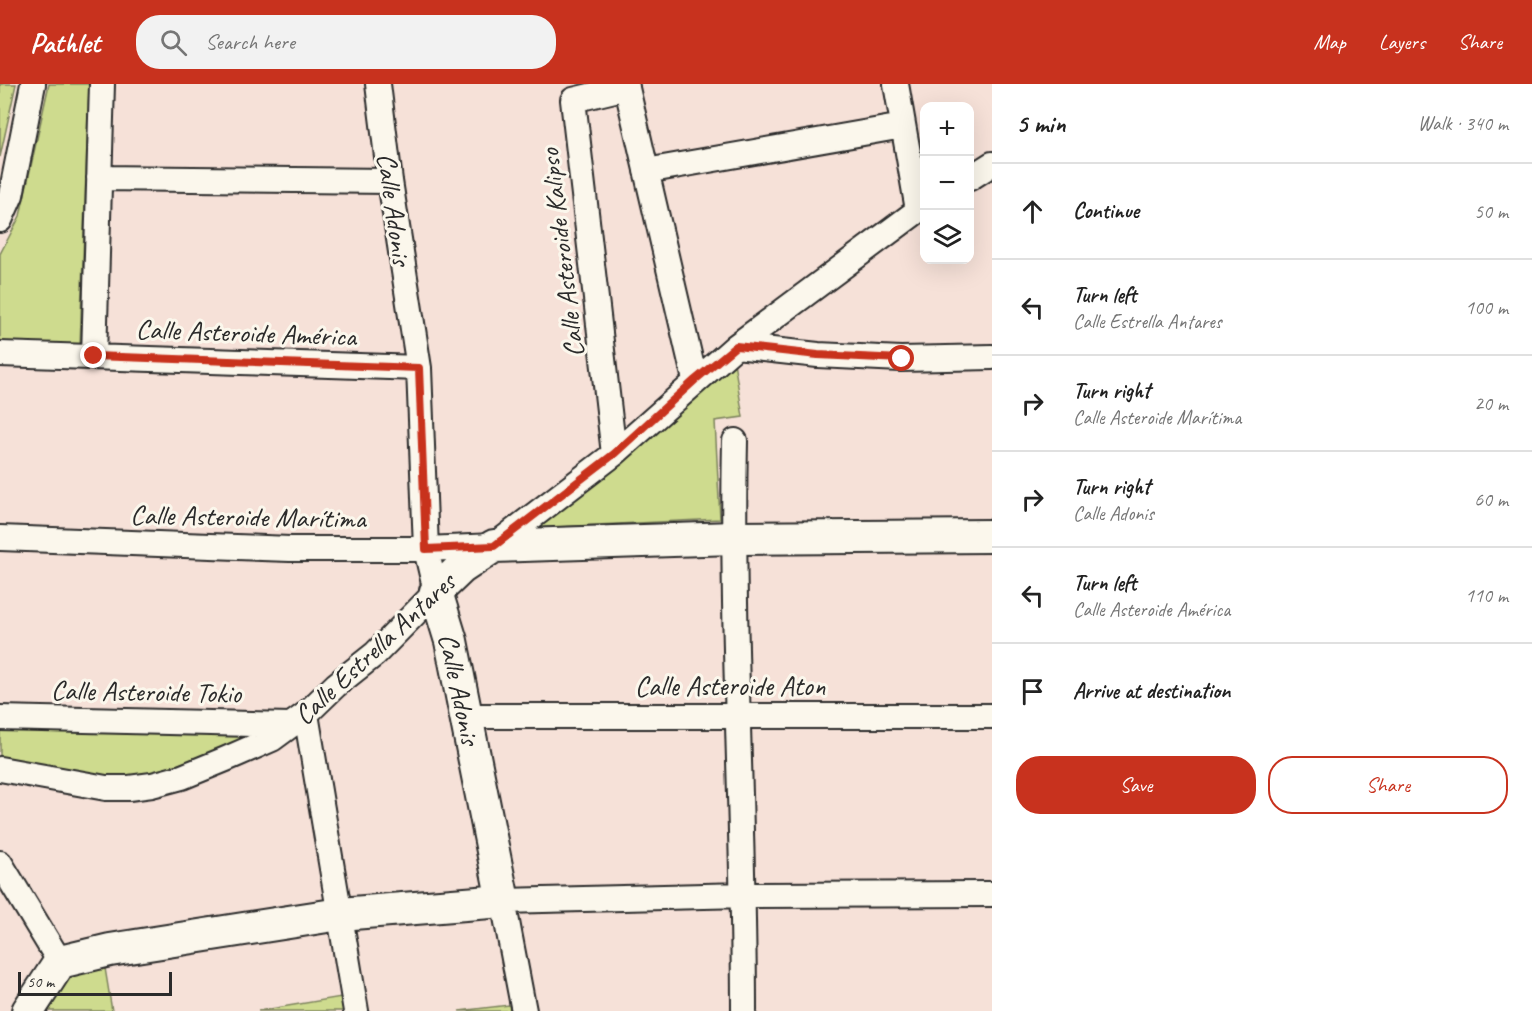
<!DOCTYPE html>
<html lang="en">
<head>
<meta charset="utf-8">
<style>
  body { margin:0; font-family:Caveat,sans-serif; background:#f2f2f2; color:#222 }
  .controls { position:absolute; right:18px; top:18px; display:grid; overflow:hidden; border-radius:12px; box-shadow:0 6px 24px #0002 }
  .controls button { width:54px; height:54px; display:grid; place-items:center; padding:0; border:0; border-bottom:2px solid #e0e0e0; background:#fff; color:#222; font:30px sans-serif }
  .scale { position:absolute; left:18px; bottom:15px; width:154px; box-sizing:border-box; padding-left:6px; border:3px solid #2b2b2b; border-top:0; font-size:16px; line-height:21px; white-space:nowrap; color:#2b2b2b; -webkit-text-stroke:4px #fbf7ec; paint-order:stroke }
  .stop { position:absolute; width:18px; height:18px; margin:-14px; border:4px solid #c8321e; border-radius:50%; background:#fff }
  .stop.end { background:#c8321e; border-color:#fff; box-shadow:0 2px 6px #0008 }
  .list { margin:0; padding:0; list-style:none }
  h2 { display:flex; justify-content:space-between; align-items:center; height:78px; margin:0; padding:0 24px; font-size:26px }
  h2 small { font-size:20px; font-weight:400; color:#767676 }
  .list li { display:grid; grid-template-columns:39px 1fr auto; gap:18px; align-items:center; box-sizing:border-box; height:96px; padding:0 24px; border-top:2px solid #e0e0e0 }
  .list b { display:block; font-size:22px; white-space:nowrap }
  .list p { margin:0; font-size:20px; white-space:nowrap; color:#767676 }
  .list em { font-size:20px; font-style:normal; color:#767676 }
  .actions { display:flex; gap:12px; padding:18px 24px }
  .actions a { flex:1; padding:14px 0; border:2px solid #c8321e; border-radius:24px; text-align:center; font-size:21px; color:#c8321e }
  .actions .main { background:#c8321e; color:#fff }
  .icon { flex:none; width:33px; height:33px; fill:none; stroke:currentColor; stroke-width:2; stroke-linecap:round; stroke-linejoin:round }
  .map { position:relative; flex:none; width:992px; height:927px; overflow:hidden }
  header { display:flex; align-items:center; gap:36px; box-sizing:border-box; height:84px; padding:0 30px; background:#c8321e; color:#fff }
  header strong { font-size:28px }
  nav { display:flex; gap:33px; margin-inline-start:auto; font-size:21px }
  .search { width:420px; height:54px; background:#f2f2f2; display:flex; align-items:center; gap:15px; box-sizing:border-box; padding:0 21px; border-radius:24px; color:#767676; font-size:22px }
  main { display:flex }
  aside { flex:1; background:#fff }
  .map>svg:first-child { display:block }
</style>
</head>
<body>
<header>
<strong>Pathlet</strong>
<div class="search"><svg class="icon" aria-label="search" viewBox="0 0 24 24"><circle cx="10" cy="10" r="6"/><path d="M15 15l6 6"/></svg>Search here</div>
<nav><a>Map</a><a>Layers</a><a>Share</a></nav>
</header>
<main>
<div class="map">
<svg width="992" height="927" viewBox="0 0 992 927">
  <rect width="100%" height="100%" fill="#f6e1d8"/>
  <filter id="ink" filterUnits="userSpaceOnUse"><feTurbulence type="fractalNoise" baseFrequency=".0167" numOctaves="2"/><feDisplacementMap in="SourceGraphic" scale="12" xChannelSelector="R" yChannelSelector="G"/><feConvolveMatrix kernelMatrix="1 2 1 2 8 2 1 2 1" color-interpolation-filters="sRGB"/></filter>
  <g filter="url(#ink)">
    <!-- green -->
    <path fill="#cedb8e" stroke="#7c835c" stroke-width="1.5" d="M 0,0 L 16,0 L 0,73 Z
      M 49,0 L 89,0 L 80,262 L 0,259 L 0,170 L 20,132 Z
      M 734,278 L 743,333 L 715,337 L 720,435 L 534,444 Z
      M 0,642 L 260,650 L 139,695 L 116,695 L 0,673 Z
      M 104,878 L 112,927 L 41,927 L 71,885 Z
      M 341,913 L 343,927 L 258,927 Z
      M 509,921 L 510,927 L 459,927 Z"/>
    <g fill="none" stroke-linecap="round" stroke-linejoin="round">
      <defs>
        <path id="minor" d="M 626,0 L 695,296
          M 896,0 L 918,126
          M 646,87 L 903,42
          M 99,94 L 390,97
          M 970,94 L 992,80
          M 0,136 L 11,111 L 33,0
          M 736,262 L 818,271 L 901,275 L 992,273
          M 0,270 L 419,284
          M 94,272 L 102,0
          M 735,357 C 731,547 744,737 744,927
          M 614,370 L 573,16 L 627,3
          M 0,454 L 290,465 L 426,465 L 494,462 L 614,370 L 736,262 L 924,122
          M 306,630 L 356,927
          M 467,632 L 992,632
          M 0,634 L 291,641
          M 0,685 L 106,704 L 129,704 L 152,701 L 182,693 L 226,675 L 272,655 L 306,630 L 336,601 L 375,570 L 436,508 L 426,465 L 419,284 L 390,97 L 378,0
          M 0,779 L 60,878
          M 524,927 L 503,817 L 744,811 L 992,810"/>
        <path id="tertiary" d="M 28,927 L 60,878 L 110,866 L 340,830 L 503,817 L 451,557 L 436,508 L 461,484 L 494,462 L 733,454 L 992,452"/>
      </defs>
      <!-- minor casing -->
      <use href="#minor" stroke="#2b2b2b" stroke-width="28"/>
      <!-- tertiary casing -->
      <use href="#tertiary" stroke="#2b2b2b" stroke-width="36"/>
      <!-- minor -->
      <use href="#minor" stroke="#fbf7ec" stroke-width="24"/>
      <!-- tertiary -->
      <use href="#tertiary" stroke="#fbf7ec" stroke-width="32"/>
    </g>
  </g>
  <g fill="none" stroke-linecap="round" stroke-linejoin="round" filter="url(#ink)">
    <!-- route -->
    <path stroke="#c8321e" stroke-width="8" d="M 94,272 L 419,284 L 426,465 L 494,462 L 614,370 L 695,296 L 736,262 L 818,271 L 902,275"/>
  </g>
  <g text-anchor="middle" stroke-width="6" stroke-linejoin="round" paint-order="stroke">
    <!-- street labels -->
    <g font-size="28" fill="#2b2b2b" stroke="#fbf7ec">
      <text transform="translate(395 125) rotate(82)" y="10">Calle Adonis</text>
      <text transform="translate(561 169) rotate(-97)" y="10">Calle Asteroide Kalipso</text>
      <text transform="translate(246 248) rotate(2)" y="10">Calle Asteroide América</text>
      <text transform="translate(248 432) rotate(1)" y="10">Calle Asteroide Marítima</text>
      <text transform="translate(374 564) rotate(-43)" y="10">Calle Estrella Antares</text>
      <text x="730" y="611">Calle Asteroide Aton</text>
      <text transform="translate(460 605) rotate(78)" y="10">Calle Adonis</text>
      <text transform="translate(146 607) rotate(1)" y="10">Calle Asteroide Tokio</text>
    </g>
  </g>
</svg>
<div class="controls">
<button>+</button>
<button>−</button>
<button><svg class="icon" aria-label="layers" viewBox="0 0 24 24"><path d="M12 4l9 5-9 5-9-5zM3 14l9 5 9-5"/></svg></button>
</div>
<div class="scale">50 m</div>
<div class="stop" style="left:902px;top:275px"></div>
<div class="stop end" style="left:94px;top:272px"></div>
</div>
<aside>
<h2>5 min<small>Walk · 340 m</small></h2>
<ul class="list">
<li><svg class="icon" aria-label="ahead" viewBox="0 0 24 24"><path d="M12 20V5M6 11l6-6 6 6"/></svg><div><b>Continue</b></div><em>50 m</em></li>
<li><svg class="icon" aria-label="left" viewBox="0 0 24 24"><path d="M17 20v-9H6M10 6l-5 5 5 5"/></svg><div><b>Turn left</b><p>Calle Estrella Antares</p></div><em>100 m</em></li>
<li><svg class="icon" aria-label="right" viewBox="0 0 24 24"><path d="M7 20v-9h11M14 6l5 5-5 5"/></svg><div><b>Turn right</b><p>Calle Asteroide Marítima</p></div><em>20 m</em></li>
<li><svg class="icon" aria-label="right" viewBox="0 0 24 24"><path d="M7 20v-9h11M14 6l5 5-5 5"/></svg><div><b>Turn right</b><p>Calle Adonis</p></div><em>60 m</em></li>
<li><svg class="icon" aria-label="left" viewBox="0 0 24 24"><path d="M17 20v-9H6M10 6l-5 5 5 5"/></svg><div><b>Turn left</b><p>Calle Asteroide América</p></div><em>110 m</em></li>
<li><svg class="icon" aria-label="arrive" viewBox="0 0 24 24"><path d="M6 21V4h12l-3 4 3 4H6"/></svg><div><b>Arrive at destination</b></div></li>
</ul>
<div class="actions"><a class="main">Save</a><a>Share</a></div>
</aside>
</main>
</body>
</html>
